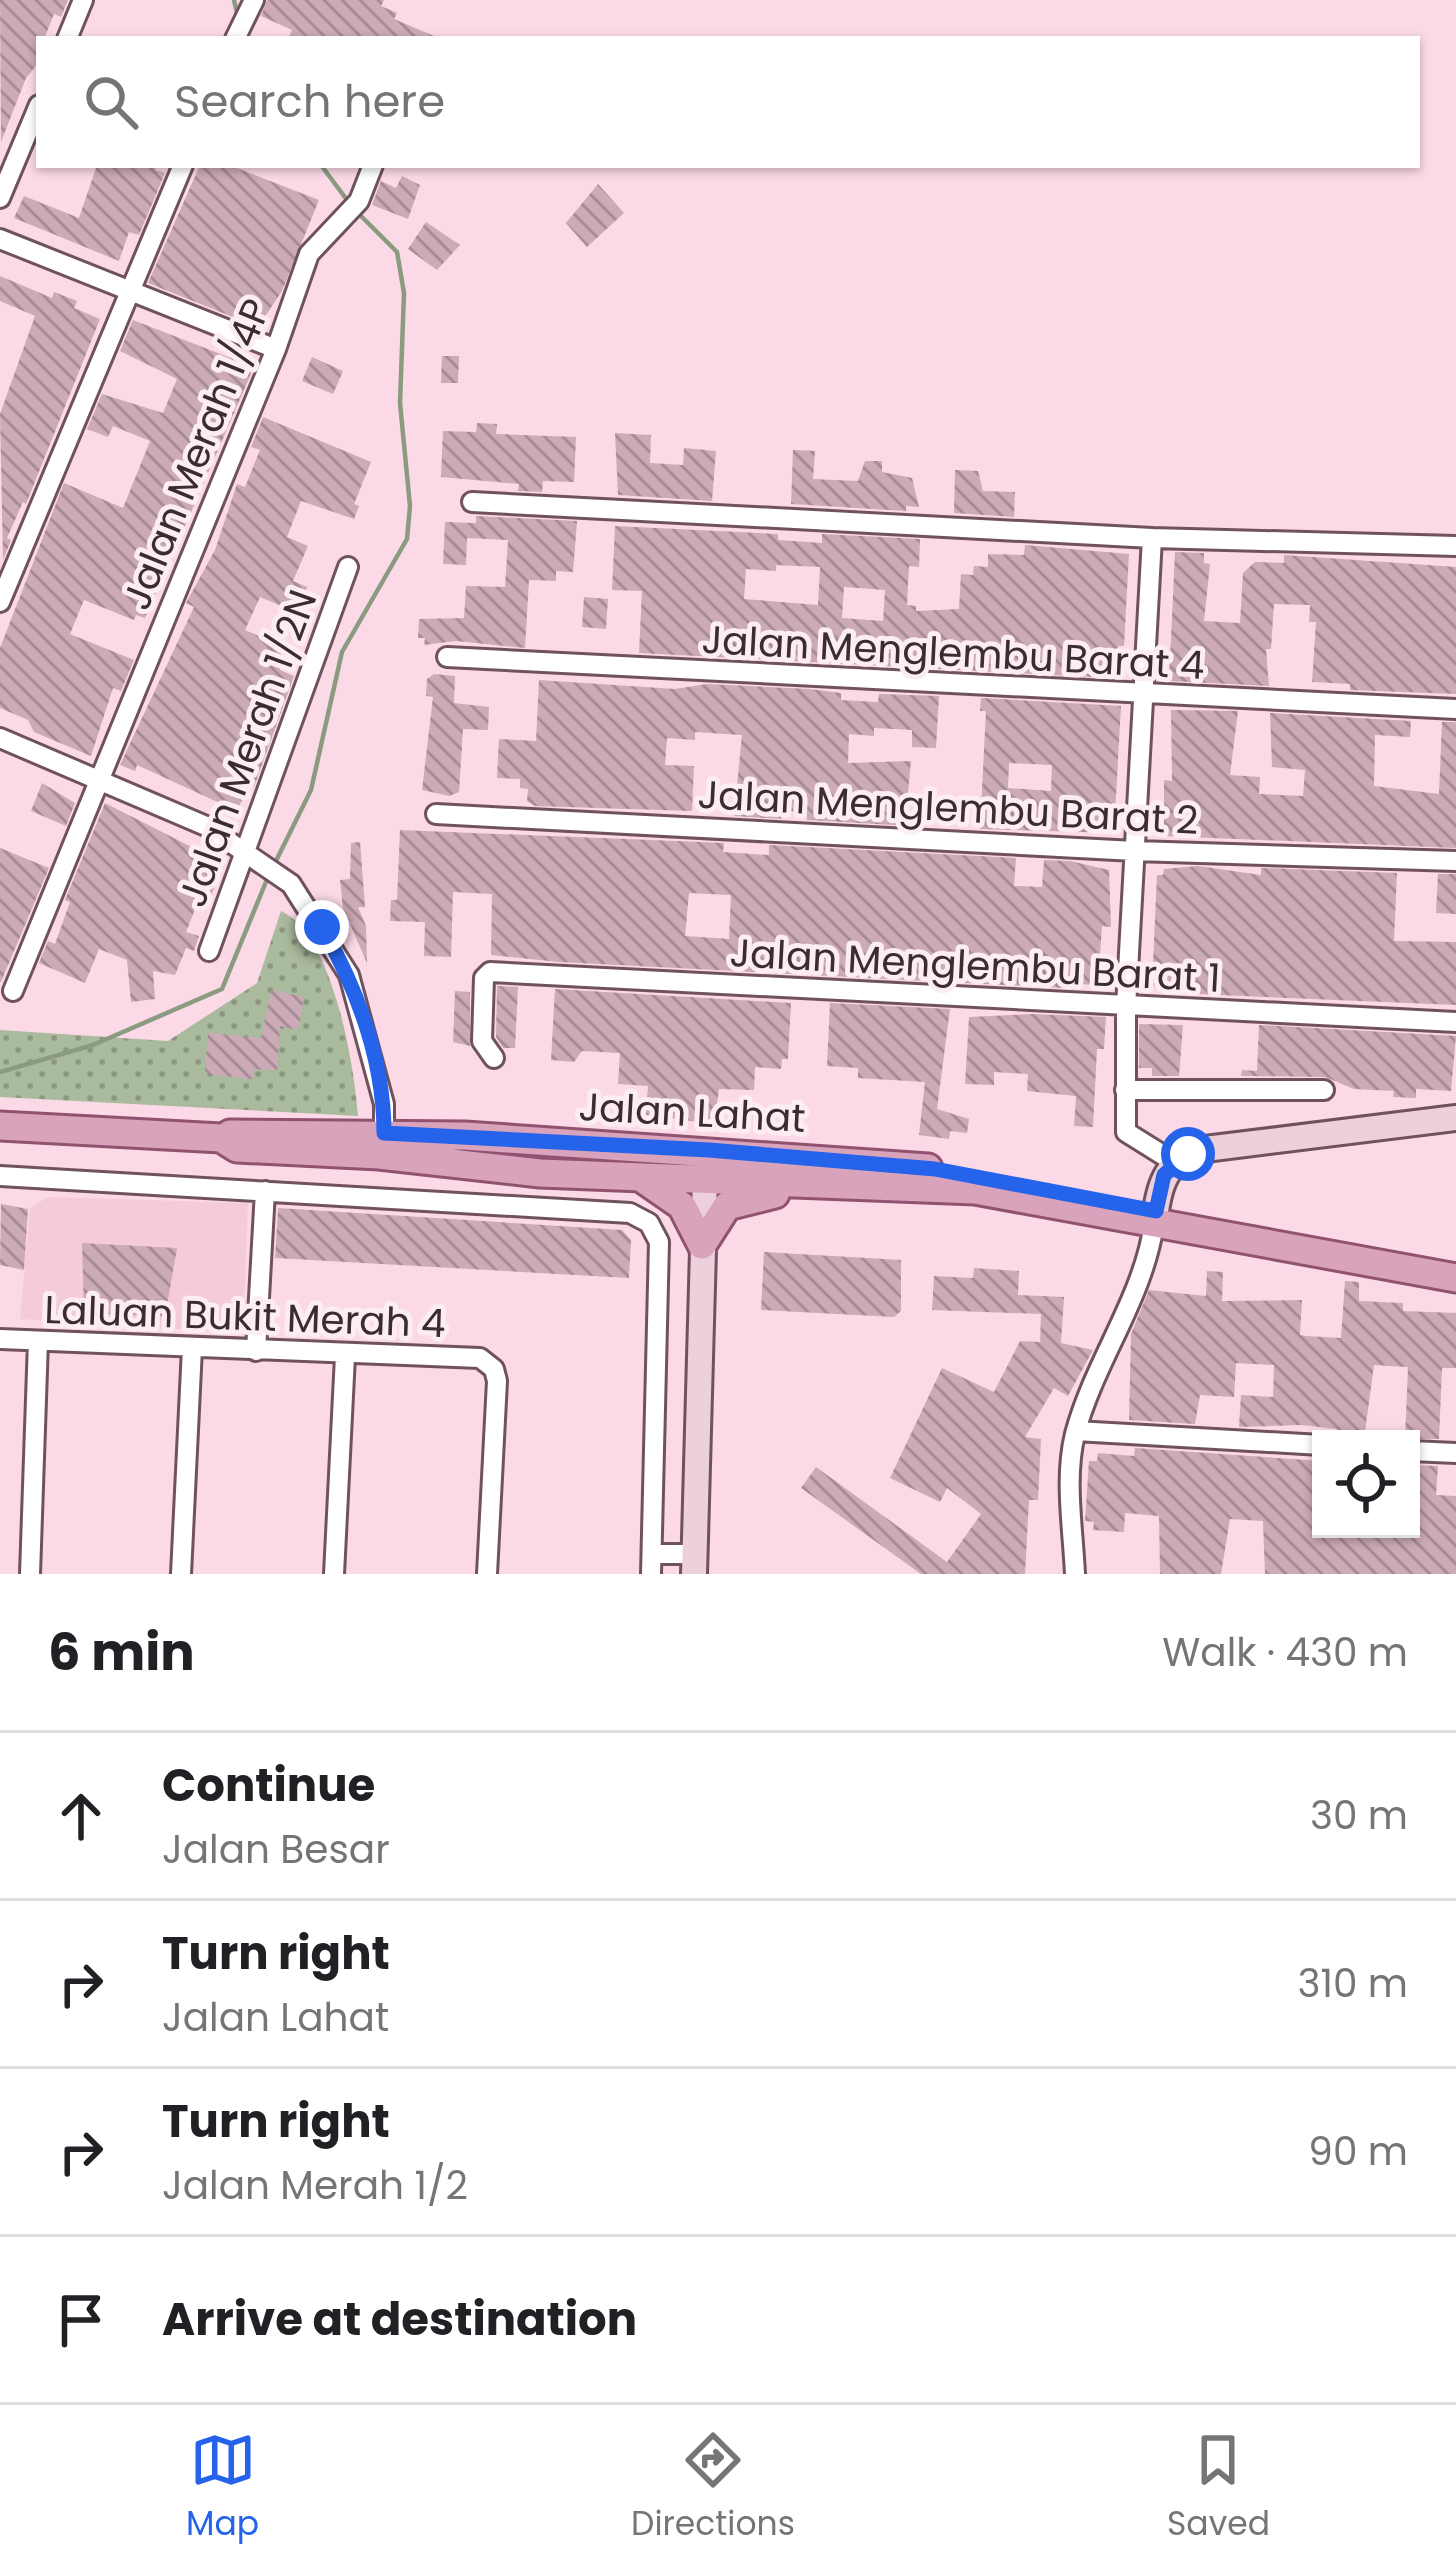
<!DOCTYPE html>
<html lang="en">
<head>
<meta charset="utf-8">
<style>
  body { margin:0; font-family:Poppins,sans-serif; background:#f6f6f6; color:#202124 }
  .controls { position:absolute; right:36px; bottom:36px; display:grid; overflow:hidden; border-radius:0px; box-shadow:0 3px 9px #0004 }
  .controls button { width:108px; height:108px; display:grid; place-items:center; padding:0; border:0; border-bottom:3px solid #e0e0e0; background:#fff; color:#202124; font:60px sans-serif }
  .stop { position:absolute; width:36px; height:36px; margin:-27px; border:9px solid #2563eb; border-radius:50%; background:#fff }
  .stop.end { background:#2563eb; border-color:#fff; box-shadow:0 3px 12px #0008 }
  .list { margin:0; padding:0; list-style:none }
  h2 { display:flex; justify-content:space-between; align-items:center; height:156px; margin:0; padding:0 48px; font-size:51px }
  h2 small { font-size:39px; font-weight:400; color:#757577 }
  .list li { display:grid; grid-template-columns:78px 1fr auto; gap:36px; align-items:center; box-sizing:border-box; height:168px; padding:0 48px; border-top:3px solid #e0e0e0 }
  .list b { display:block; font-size:45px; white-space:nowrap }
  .list p { margin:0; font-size:39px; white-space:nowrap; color:#757577 }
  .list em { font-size:39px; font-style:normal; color:#757577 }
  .icon { flex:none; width:66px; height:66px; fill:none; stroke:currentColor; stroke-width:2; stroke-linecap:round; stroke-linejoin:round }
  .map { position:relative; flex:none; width:1456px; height:1574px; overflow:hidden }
  .search { position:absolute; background:#fff; box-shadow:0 3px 9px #0004; left:36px; right:36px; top:36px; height:132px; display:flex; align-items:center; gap:30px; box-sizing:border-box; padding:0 42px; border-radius:0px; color:#757577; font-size:45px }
  .sheet { height:828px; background:#fff }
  nav { display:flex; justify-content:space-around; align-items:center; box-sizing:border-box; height:168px; border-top:3px solid #e0e0e0; background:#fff; font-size:33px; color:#757577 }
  nav a { display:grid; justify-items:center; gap:6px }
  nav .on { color:#2563eb }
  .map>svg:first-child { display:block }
</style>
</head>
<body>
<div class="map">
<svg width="1456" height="1574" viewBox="0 0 1456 1574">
  <defs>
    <pattern id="grass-dots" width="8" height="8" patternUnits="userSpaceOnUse" patternTransform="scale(3)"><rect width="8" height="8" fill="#aaba9d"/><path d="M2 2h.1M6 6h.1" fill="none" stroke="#8b9781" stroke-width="1.8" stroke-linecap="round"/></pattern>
    <pattern id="building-back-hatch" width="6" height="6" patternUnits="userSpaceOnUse" patternTransform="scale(3)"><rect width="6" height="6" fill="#ccaab7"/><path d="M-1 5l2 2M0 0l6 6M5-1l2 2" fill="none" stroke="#a78b95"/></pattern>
  </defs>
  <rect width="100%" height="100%" fill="#fcd9e7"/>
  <!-- built -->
  <path fill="#f5cbdc" d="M 48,1197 L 248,1203 L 243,1333 L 20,1319 L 30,1208 Z"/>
  <!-- grass -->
  <path fill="url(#grass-dots)" d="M 281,911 C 333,935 354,1064 358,1116 L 0,1097 L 0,1030 L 168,1041 L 257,983 Z"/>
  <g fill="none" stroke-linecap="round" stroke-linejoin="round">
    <!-- stream -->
    <path stroke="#8b9b7f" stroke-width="4.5" d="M 234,0 L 238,17
      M 321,165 L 350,204
      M 273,867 L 311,790 L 342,652 L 407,539 L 410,506 L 400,403 L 404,293 L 397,252 L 357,212
      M 0,1072 L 93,1045 L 222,989 L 268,877"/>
  </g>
  <!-- building -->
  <path fill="url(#building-back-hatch)" fill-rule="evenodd" d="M 0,0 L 68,0 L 61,17 L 54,14 L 44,39 L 39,39 L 39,62 L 26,78 L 1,142 Z
    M 267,0 L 384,0 L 381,6 L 397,13 L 394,19 L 441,39 L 288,39 L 292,30 L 261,16 Z
    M 97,165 L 157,165 L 155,170 L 165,173 L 139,235 L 129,232 L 119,261 L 14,218 L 24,196 L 79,218 Z
    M 200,165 L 229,165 L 319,200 L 282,291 L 258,327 L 148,283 Z
    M 402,176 L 420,185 L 408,219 L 372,205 L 381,181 L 396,188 Z
    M 598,184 L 624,213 L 587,247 L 566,223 Z
    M 426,222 L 460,245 L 437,270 L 408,249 Z
    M 0,276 L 52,298 L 54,292 L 77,301 L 74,308 L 100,319 L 26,504 L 23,502 L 7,538 L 11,540 L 3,560 L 0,414 L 35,316 L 0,301 Z
    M 133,320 L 254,367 L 145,618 L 136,615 L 134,620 L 84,600 L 70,634 L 134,660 L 121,691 L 113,688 L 91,756 L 34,732 L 28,720 L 0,708 L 0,648 L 64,483 L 123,508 L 150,441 L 113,426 L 108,437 L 87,429 L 102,394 L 163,413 L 177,379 L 120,351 Z
    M 442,356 L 459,356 L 458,383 L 441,383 Z
    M 312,357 L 343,371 L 333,394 L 302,381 Z
    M 263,417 L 371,462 L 354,504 L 359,506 L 354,519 L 301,501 L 287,537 L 308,546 L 293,581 L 307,587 L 300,614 L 260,597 L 245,630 L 284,647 L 280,670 L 294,676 L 254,787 L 249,785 L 237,811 L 137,765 L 135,771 L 120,765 L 194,607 L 186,603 L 215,550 L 237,484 L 245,487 L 260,450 L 251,447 Z
    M 477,423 L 497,424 L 496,434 L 576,437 L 574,482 L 543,481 L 542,492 L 518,491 L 519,484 L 441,477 L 443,431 L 476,432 Z
    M 615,433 L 651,435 L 650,463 L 683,465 L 684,448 L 716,451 L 712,501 L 618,495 Z
    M 793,450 L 815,451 L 813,479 L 858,481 L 865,461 L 882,461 L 882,472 L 912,478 L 919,507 L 906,506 L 906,511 L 791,504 Z
    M 955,470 L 978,471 L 983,491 L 1015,492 L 1014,517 L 954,513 Z
    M 476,516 L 577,521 L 573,572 L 556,571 L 556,581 L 529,580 L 525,648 L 456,641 L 424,645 L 425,638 L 418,638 L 419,619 L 464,618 L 466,586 L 505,587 L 508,540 L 467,538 L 466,565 L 443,564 L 445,522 L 476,523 Z
    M 615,526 L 778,534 L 778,540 L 822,543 L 822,534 L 920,539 L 919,567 L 909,566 L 907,605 L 916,606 L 916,611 L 959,609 L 961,574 L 973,575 L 974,566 L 988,567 L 988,554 L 1024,555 L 1025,545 L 1129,554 L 1124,646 L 1118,646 L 1117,672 L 1111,672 L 1111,678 L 639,653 L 642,591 L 612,590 ZM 776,565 L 820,567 L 818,605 L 744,599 L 746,569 L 776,571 ZM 844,587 L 885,590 L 883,621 L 842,618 Z
    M 1175,552 L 1204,553 L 1204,563 L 1210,564 L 1204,621 L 1240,623 L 1243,573 L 1255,562 L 1284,563 L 1284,555 L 1456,567 L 1456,694 L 1350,690 L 1350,684 L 1312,682 L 1316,622 L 1309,622 L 1310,605 L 1274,604 L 1271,649 L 1266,649 L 1269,686 L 1169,681 Z
    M 584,597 L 608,599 L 606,629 L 582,627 Z
    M 434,674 L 455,676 L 454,703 L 489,707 L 488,730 L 463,729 L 459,792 L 449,796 L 422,790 L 433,697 L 426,696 L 427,679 Z
    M 539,680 L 675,689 L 707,684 L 809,689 L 841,693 L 841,700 L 878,702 L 879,694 L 939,696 L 936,748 L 912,747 L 912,730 L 874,728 L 874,736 L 849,734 L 848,763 L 911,761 L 905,823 L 893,825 L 807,820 L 807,812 L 782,811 L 781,819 L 734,816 L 742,735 L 695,732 L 695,740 L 667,738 L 665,765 L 694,766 L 692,811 L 535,806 L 527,801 L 528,789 L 520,788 L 520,779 L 497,778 L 499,739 L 536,741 Z
    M 981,698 L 1121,706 L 1114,833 L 980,829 L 986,711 L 980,711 ZM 1009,763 L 1052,765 L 1051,791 L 1008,788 Z
    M 1171,710 L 1238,711 L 1230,775 L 1260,777 L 1259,794 L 1303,796 L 1305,770 L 1272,767 L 1270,713 L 1411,721 L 1410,737 L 1375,735 L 1374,786 L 1439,794 L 1442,722 L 1456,722 L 1456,848 L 1164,836 L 1164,780 L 1172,781 Z
    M 42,783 L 75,803 L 66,826 L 31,811 Z
    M 105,803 L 225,864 L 210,898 L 201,894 L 186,932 L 199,936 L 194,951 L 186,948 L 175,975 L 153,971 L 155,999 L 131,1002 L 127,960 L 99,949 L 85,983 L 39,963 L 48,941 L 55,944 L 70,902 L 65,900 Z
    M 400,830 L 724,843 L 723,852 L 769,855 L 769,845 L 1016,858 L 1014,886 L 1042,887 L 1044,860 L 1070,861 L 1109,870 L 1111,927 L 1102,926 L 1098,985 L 1063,983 L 1063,988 L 559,962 L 491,955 L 492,894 L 453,892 L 451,957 L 424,956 L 425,922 L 390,921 L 391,900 L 397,900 ZM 689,893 L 731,895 L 729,939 L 685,936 Z
    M 360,842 L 365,907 L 358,907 L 366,926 L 367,963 L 343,908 L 340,880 L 350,879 L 351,843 Z
    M 0,848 L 49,868 L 1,982 L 0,982 Z
    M 1198,866 L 1261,875 L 1261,868 L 1397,873 L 1394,941 L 1456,942 L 1456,1005 L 1196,994 L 1197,988 L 1152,986 L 1157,875 L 1163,875 L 1164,869 Z
    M 1438,874 L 1456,874 L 1456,914 L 1436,913 Z
    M 497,986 L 518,987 L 515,1048 L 503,1048 L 496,1037 Z
    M 555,989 L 791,1003 L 788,1059 L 782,1059 L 781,1069 L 755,1067 L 754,1090 L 719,1089 L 714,1124 L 646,1115 L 648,1086 L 618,1084 L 620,1053 L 582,1051 L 574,1062 L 551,1060 Z
    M 271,990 L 304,997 L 298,1030 L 280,1026 L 277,1070 L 254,1069 L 253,1079 L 205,1074 L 208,1033 L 261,1038 Z
    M 455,991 L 470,992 L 470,1046 L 453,1042 Z
    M 830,1003 L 950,1009 L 937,1109 L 969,1119 L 967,1133 L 950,1131 L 949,1139 L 919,1135 L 925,1082 L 858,1078 L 858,1068 L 827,1066 Z
    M 1032,1014 L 1106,1017 L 1104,1049 L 1097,1049 L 1093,1127 L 1074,1126 L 1076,1096 L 1027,1091 L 1028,1074 L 994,1072 L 994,1085 L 965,1084 L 969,1017 Z
    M 1139,1024 L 1183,1025 L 1179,1076 L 1152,1076 L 1152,1068 L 1139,1068 Z
    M 1259,1025 L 1456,1036 L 1451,1091 L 1416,1089 L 1416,1098 L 1393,1097 L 1394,1091 L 1354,1089 L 1325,1077 L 1241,1076 L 1242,1070 L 1257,1071 Z
    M 1,1204 L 28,1209 L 24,1270 L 0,1265 Z
    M 278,1208 L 622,1230 L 631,1240 L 629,1278 L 275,1258 Z
    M 82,1243 L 177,1248 L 165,1317 L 84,1313 Z
    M 764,1252 L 901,1260 L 901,1311 L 894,1317 L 761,1310 Z
    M 974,1268 L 1019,1271 L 1018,1295 L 1064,1297 L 1061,1343 L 1093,1350 L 1068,1396 L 1054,1388 L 1025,1437 L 1041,1439 L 1038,1500 L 1029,1500 L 1025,1574 L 921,1574 L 801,1488 L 816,1467 L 947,1562 L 981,1514 L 947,1488 L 940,1502 L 890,1478 L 942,1368 L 994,1392 L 1020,1341 L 1040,1342 L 1041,1314 L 932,1310 L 934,1276 L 973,1278 Z
    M 1207,1271 L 1223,1272 L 1222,1301 L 1302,1300 L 1300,1335 L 1306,1336 L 1341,1338 L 1345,1281 L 1359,1282 L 1359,1301 L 1403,1303 L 1403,1311 L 1456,1313 L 1456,1368 L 1442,1368 L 1439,1439 L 1405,1439 L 1408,1367 L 1374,1365 L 1364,1439 L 1340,1439 L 1337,1429 L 1301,1425 L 1239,1427 L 1241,1395 L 1273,1397 L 1274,1365 L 1236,1363 L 1234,1397 L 1200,1395 L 1195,1424 L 1129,1420 L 1131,1334 L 1149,1290 L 1206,1296 Z
    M 1135,1448 L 1321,1461 L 1321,1529 L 1411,1529 L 1411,1465 L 1438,1466 L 1436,1495 L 1456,1496 L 1456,1574 L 1265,1574 L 1263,1521 L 1230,1519 L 1221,1574 L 1160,1574 L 1159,1516 L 1125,1513 L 1124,1532 L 1093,1530 L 1094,1522 L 1085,1521 L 1089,1461 L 1097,1461 L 1098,1453 L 1134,1456 Z"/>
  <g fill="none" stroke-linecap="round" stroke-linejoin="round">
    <defs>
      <path id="street" d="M 67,39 L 83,0
        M 235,39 L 254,0
        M 0,198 L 39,105
        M 0,239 L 276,349
        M 472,502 L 1152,538 L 1456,546
        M 1152,538 L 1126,1007 L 1126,1132 L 1174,1162
        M 0,602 L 183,165
        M 447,657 L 1456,709
        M 0,738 L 206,826 L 291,884 L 349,975 L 384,1104 L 384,1133
        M 436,814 L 1135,851 L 1456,861
        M 209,951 L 348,567
        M 13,991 L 276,349 L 309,254 L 359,201 L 373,165
        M 494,1058 L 482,1041 L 484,978 L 490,972 L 1456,1022
        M 1125,1090 L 1324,1090
        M 0,1176 L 630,1213 L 649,1223 L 659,1242 L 651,1574
        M 0,1339 L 480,1358 L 494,1369 L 497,1381 L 487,1574
        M 256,1351 L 265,1191
        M 1076,1431 L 1321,1445
        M 1411,1451 L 1456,1453
        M 652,1554 L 694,1554
        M 30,1574 L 38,1341
        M 181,1574 L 192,1348
        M 334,1574 L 345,1356
        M 1075,1574 C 1073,1529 1064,1478 1075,1434 C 1094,1362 1143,1299 1154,1224"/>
      <path id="secondary" d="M 1156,1211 C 1161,1176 1170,1160 1205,1149 L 1456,1118
        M 694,1574 L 705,1178"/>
      <path id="primary" d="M 0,1126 L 221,1138 L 237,1148 L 379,1155 L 540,1173 L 975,1190 L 1456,1278
        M 230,1134 L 465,1136 L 928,1168
        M 643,1179 L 682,1206 L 702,1245
        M 702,1245 L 727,1206 L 775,1194"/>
    </defs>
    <!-- street casing -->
    <use href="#street" stroke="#6f525e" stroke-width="24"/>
    <!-- secondary casing -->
    <use href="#secondary" stroke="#6f525e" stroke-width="30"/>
    <!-- primary casing -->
    <use href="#primary" stroke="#90526e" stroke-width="33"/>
    <!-- street -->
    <use href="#street" stroke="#fff" stroke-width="18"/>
    <!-- secondary -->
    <use href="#secondary" stroke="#ecd1dd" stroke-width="24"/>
    <!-- primary -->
    <use href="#primary" stroke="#d9a3bc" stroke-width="27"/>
  </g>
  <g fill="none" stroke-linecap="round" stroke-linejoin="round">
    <!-- route -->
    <path stroke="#2563eb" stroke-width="15" d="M 322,927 C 357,989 384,1061 384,1133 L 709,1150 L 935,1169 L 1156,1211 L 1164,1175 L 1188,1154"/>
  </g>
  <g text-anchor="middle" stroke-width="10" stroke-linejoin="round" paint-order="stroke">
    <!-- street labels -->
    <g font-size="39" fill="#3a2c32" stroke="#fbedf2">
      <text transform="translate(196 454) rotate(-68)" y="14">Jalan Merah 1/4P</text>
      <text transform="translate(953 652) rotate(3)" y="14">Jalan Menglembu Barat 4</text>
      <text transform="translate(247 748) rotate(-70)" y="14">Jalan Merah 1/2N</text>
      <text transform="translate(948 807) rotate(3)" y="14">Jalan Menglembu Barat 2</text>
      <text transform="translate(975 965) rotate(3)" y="14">Jalan Menglembu Barat 1</text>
      <text transform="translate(692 1112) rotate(3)" y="14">Jalan Lahat</text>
      <text transform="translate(245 1316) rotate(2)" y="14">Laluan Bukit Merah 4</text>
    </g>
  </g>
</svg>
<div class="controls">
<button><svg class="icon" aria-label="locate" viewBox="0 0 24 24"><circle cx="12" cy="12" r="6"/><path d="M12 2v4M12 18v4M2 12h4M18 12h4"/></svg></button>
</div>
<div class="stop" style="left:1188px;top:1154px"></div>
<div class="stop end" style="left:322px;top:927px"></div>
<div class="search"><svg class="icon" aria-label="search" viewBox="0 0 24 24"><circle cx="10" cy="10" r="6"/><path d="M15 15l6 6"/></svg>Search here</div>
</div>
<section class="sheet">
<h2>6 min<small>Walk · 430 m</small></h2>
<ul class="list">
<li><svg class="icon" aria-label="ahead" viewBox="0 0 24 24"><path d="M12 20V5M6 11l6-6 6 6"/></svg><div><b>Continue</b><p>Jalan Besar</p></div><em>30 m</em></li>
<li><svg class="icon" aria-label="right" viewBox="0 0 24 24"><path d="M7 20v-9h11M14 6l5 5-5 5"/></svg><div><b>Turn right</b><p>Jalan Lahat</p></div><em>310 m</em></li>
<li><svg class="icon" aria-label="right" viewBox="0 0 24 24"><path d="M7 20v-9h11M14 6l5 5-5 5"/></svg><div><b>Turn right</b><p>Jalan Merah 1/2</p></div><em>90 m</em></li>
<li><svg class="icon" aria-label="arrive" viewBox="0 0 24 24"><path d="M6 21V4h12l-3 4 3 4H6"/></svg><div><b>Arrive at destination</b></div></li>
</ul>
</section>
<nav>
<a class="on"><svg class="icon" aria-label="map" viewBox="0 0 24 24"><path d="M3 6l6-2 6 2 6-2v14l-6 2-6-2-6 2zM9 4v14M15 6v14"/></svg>Map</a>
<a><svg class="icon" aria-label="directions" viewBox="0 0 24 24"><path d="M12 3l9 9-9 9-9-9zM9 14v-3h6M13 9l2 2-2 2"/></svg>Directions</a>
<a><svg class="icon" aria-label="saved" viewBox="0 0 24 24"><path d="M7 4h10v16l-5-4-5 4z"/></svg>Saved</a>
</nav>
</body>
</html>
